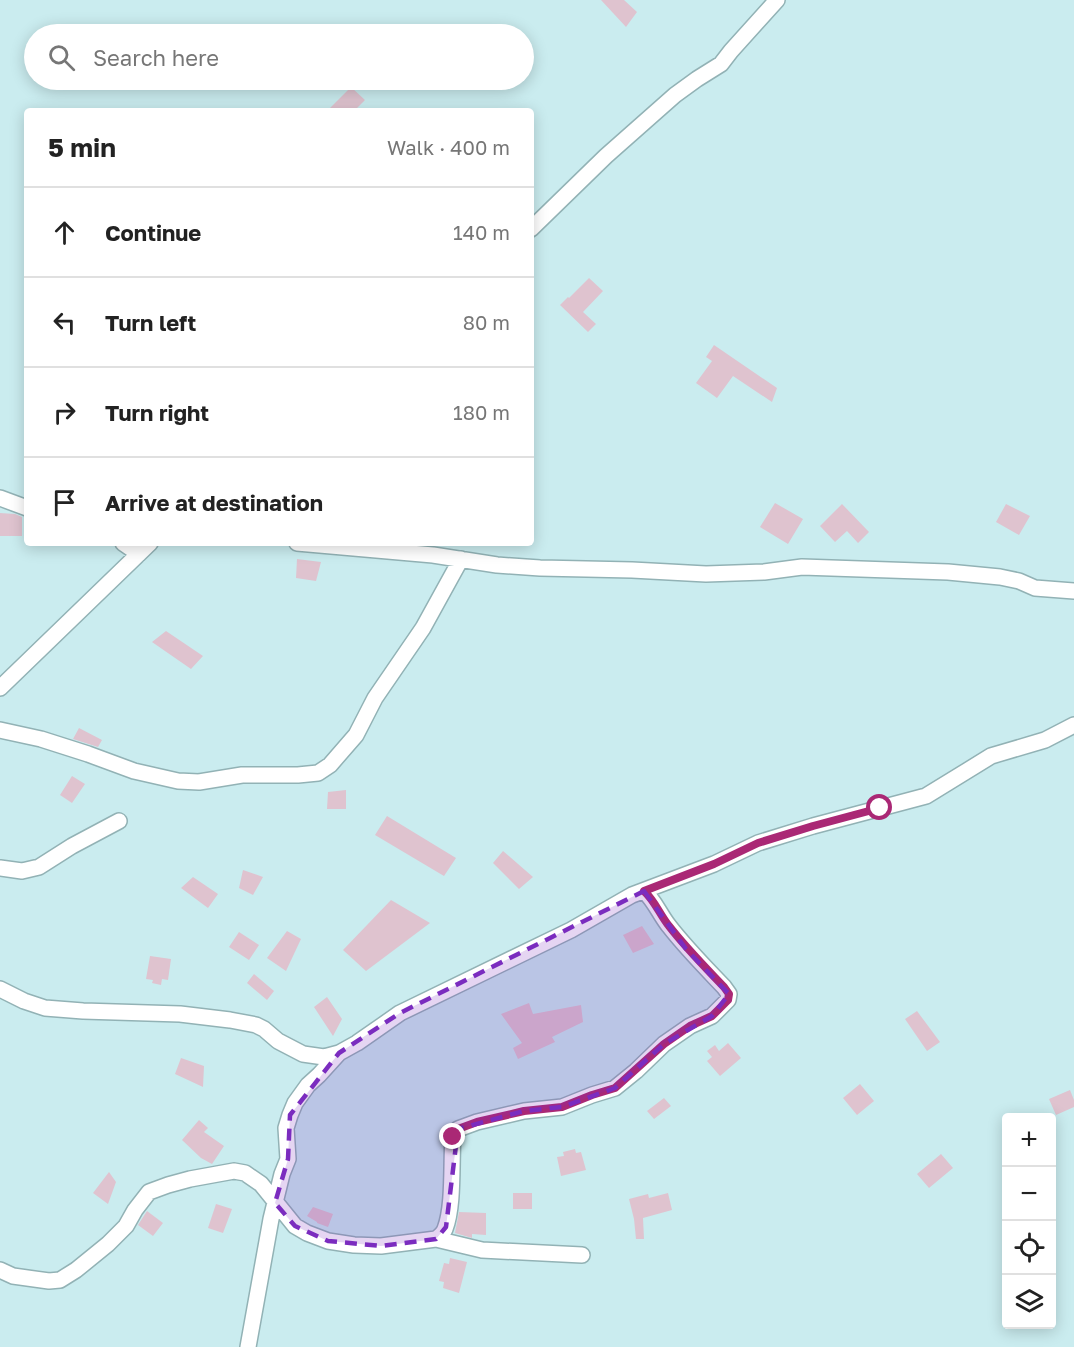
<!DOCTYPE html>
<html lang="en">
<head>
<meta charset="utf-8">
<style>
  body { margin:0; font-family:"Golos Text",sans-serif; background:#f6f6f6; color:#222 }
  .controls { position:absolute; right:18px; bottom:18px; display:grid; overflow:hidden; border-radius:6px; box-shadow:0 3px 15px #0003 }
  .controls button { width:54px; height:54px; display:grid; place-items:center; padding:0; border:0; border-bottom:2px solid #e0e0e0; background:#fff; color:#222; font:30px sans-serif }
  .stop { position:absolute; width:18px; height:18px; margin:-14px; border:4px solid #aa2875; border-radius:50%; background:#fff }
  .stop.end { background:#aa2875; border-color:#fff; box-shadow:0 2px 6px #0008 }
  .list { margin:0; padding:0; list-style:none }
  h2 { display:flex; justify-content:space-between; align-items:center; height:78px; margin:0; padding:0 24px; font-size:26px }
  h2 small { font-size:20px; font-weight:400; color:#767676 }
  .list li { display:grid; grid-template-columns:39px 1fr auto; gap:18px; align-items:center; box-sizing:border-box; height:90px; padding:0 24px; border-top:2px solid #e0e0e0 }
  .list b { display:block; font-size:22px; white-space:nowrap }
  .list em { font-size:20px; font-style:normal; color:#767676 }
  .icon { flex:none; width:33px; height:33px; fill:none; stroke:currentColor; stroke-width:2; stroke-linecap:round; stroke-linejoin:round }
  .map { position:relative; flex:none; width:1074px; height:1347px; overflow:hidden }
  .search { position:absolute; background:#fff; box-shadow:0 3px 15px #0003; left:24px; top:24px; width:510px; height:66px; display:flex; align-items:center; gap:15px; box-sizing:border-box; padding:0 21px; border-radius:33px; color:#767676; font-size:22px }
  .panel { position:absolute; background:#fff; box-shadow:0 3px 15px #0003; left:24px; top:108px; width:510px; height:438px; border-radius:6px }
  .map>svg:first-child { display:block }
</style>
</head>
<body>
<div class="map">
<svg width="1074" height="1347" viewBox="0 0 1074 1347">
  <rect width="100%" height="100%" fill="#caecef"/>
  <!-- building -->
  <path fill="#dfc3cf" d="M 601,0 L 624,0 L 637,12 L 626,27 Z
    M 351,87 L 365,100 L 354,111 L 327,111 Z
    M 589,278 L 603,291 L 583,312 L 596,324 L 588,332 L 560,305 L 568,297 L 569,298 Z
    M 714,345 L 777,388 L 772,402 L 733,376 L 717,398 L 696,383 L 712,361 L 706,357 Z
    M 775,503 L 803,519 L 788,544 L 760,527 Z
    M 842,504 L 869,532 L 858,543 L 847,531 L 835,542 L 820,526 Z
    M 1006,504 L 1030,516 L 1019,535 L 996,522 Z
    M 0,513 L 15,514 L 22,517 L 22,536 L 0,536 Z
    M 297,559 L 321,562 L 316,581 L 296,578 Z
    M 166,631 L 203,656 L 191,669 L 152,642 Z
    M 79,728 L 102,740 L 98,747 L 73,739 Z
    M 72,776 L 85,784 L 72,803 L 60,795 Z
    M 346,790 L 346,809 L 327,809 L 328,792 Z
    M 387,816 L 456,858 L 444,876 L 375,835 Z
    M 503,851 L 533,877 L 519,889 L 493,863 Z
    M 243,870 L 263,877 L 253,895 L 239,888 Z
    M 193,877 L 218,894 L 208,908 L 181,888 Z
    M 391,900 L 430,923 L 366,971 L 343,950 Z
    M 642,926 L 654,944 L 633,953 L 623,935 Z
    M 287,931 L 301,939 L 286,971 L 267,958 Z
    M 239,932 L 259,945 L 249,960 L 229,947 Z
    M 150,956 L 171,959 L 168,980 L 162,979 L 161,985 L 152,983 L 153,980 L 146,979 Z
    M 254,974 L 274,991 L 267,1000 L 247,983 Z
    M 327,997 L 342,1019 L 333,1036 L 314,1007 Z
    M 529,1003 L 533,1014 L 581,1005 L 583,1022 L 552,1037 L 555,1042 L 518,1059 L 513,1048 L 522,1043 L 501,1014 Z
    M 917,1011 L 940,1042 L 927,1051 L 905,1019 Z
    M 728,1043 L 741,1058 L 720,1076 L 707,1061 L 712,1057 L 707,1051 L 715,1045 L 719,1051 Z
    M 181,1058 L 204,1066 L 203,1087 L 175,1074 Z
    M 860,1084 L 874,1101 L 857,1115 L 843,1098 Z
    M 1070,1090 L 1074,1100 L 1074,1107 L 1056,1115 L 1049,1099 Z
    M 664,1098 L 671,1106 L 654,1119 L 647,1111 Z
    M 199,1120 L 208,1128 L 204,1132 L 224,1146 L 212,1164 L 201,1158 L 182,1140 Z
    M 575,1149 L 576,1153 L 581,1152 L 586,1170 L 561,1176 L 557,1157 L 564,1156 L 563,1152 Z
    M 941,1154 L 953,1168 L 929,1188 L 917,1174 Z
    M 109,1172 L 116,1182 L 108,1204 L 93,1193 Z
    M 513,1193 L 532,1193 L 532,1209 L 513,1209 Z
    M 668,1193 L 672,1210 L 643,1218 L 644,1239 L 636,1239 L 634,1219 L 629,1199 L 648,1194 L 649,1198 Z
    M 216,1204 L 232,1209 L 223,1233 L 208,1228 Z
    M 313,1207 L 333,1214 L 328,1227 L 317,1223 L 317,1222 L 307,1216 Z
    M 147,1211 L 163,1223 L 153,1236 L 138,1225 Z
    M 459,1212 L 486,1213 L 486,1235 L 472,1234 L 472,1238 L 455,1233 Z
    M 450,1258 L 467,1262 L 459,1293 L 443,1288 L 444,1282 L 439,1281 L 444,1263 L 449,1264 Z"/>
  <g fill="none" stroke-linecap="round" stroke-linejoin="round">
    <defs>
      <path id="minor" d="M 531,229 L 606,156 L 675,95 L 697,79 L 721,64 L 731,51 L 777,0
        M 0,498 L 27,508
        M 123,543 L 139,554
        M 297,543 L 433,555 L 497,565 L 540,568 L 632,570 L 706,574 L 764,572 L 802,567 L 948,572 L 1000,577 L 1019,581 L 1035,588 L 1074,591
        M 0,688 L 150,543
        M 0,730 L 41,739 L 88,754 L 134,771 L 178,781 L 199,782 L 242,775 L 298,775 L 318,773 L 330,765 L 356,735 L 375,698 L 423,628 L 461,559
        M 0,868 L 22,871 L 39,867 L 72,846 L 119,821
        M 0,989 L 24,1001 L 45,1008 L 83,1011 L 180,1014 L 230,1020 L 256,1025 L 264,1029 L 278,1041 L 303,1054 L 324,1057 L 339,1053 L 357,1043 L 400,1013 L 571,930 L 632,895 L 714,864 L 758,843 L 813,826 L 926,796 L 991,756 L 1045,740 L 1074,725
        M 436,1239 C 440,1236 443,1234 445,1229 C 454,1206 451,1163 453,1137 L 458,1129 L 477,1122 L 524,1111 L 562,1107 L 592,1095 L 615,1088 L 636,1071 L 664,1044 L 690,1026 L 712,1016 L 728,1000 L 729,994 L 724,987 C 705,967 686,948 669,926 C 660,915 655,901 644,891
        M 0,1270 L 13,1276 L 49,1281 L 60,1280 L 76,1270 L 108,1244 L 126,1226 L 135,1210 L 149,1192 L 168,1185 L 190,1179 L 234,1171 L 245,1173 L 261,1184 L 295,1226 L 307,1233 L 328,1241 L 354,1245 L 381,1246 L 436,1239 L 482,1250 L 582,1255
        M 248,1347 L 271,1219 L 282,1174 L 288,1159 L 286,1128 L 290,1115 L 295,1103 L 308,1085 L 319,1075 L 339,1053"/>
    </defs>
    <!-- minor casing -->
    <use href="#minor" stroke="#92b2b5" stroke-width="18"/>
    <!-- minor -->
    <use href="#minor" stroke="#fff" stroke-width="15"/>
  </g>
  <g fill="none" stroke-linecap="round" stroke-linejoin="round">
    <!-- route -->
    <path stroke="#aa2875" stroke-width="8" d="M 453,1137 L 458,1129 L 477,1122 L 524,1111 L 562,1107 L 592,1095 L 615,1088 L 664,1044 L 690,1026 L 712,1016 L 728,1000 L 729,994 L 724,987 C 705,967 686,948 669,926 C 660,915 655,901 644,891 L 714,864 L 758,843 L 813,826 L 880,808"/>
  </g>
  <!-- marked area -->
  <path fill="#7b2cbf" fill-opacity="0.2" stroke="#7b2cbf" stroke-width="4.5" stroke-dasharray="12 8" stroke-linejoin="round" d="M 644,891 L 686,949 L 729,994 L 712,1016 L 664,1044 L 615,1088 L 562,1107 L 524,1111 L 458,1129 L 446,1227 L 436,1239 L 381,1246 L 328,1241 L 295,1226 L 275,1203 L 288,1159 L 290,1115 L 339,1053 L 400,1013 Z"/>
</svg>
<div class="controls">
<button>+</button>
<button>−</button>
<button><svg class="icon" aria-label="locate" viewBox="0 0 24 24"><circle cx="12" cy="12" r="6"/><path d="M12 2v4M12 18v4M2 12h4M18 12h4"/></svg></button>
<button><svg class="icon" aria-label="layers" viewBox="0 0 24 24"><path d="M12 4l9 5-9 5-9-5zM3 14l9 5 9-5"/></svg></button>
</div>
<div class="stop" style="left:880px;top:808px"></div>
<div class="stop end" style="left:453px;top:1137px"></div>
<div class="search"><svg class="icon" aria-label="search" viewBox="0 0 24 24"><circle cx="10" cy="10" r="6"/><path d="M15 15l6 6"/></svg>Search here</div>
<section class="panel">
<h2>5 min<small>Walk · 400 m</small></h2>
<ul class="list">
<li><svg class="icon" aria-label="ahead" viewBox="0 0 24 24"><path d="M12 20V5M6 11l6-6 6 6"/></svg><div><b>Continue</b></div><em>140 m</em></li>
<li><svg class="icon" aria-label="left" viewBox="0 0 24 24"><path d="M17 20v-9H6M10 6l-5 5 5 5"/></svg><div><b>Turn left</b></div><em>80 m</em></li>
<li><svg class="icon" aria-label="right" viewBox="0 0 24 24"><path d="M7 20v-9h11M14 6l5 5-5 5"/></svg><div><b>Turn right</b></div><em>180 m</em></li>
<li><svg class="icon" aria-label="arrive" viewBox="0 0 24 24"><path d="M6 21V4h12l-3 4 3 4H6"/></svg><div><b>Arrive at destination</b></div></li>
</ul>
</section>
</div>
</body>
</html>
